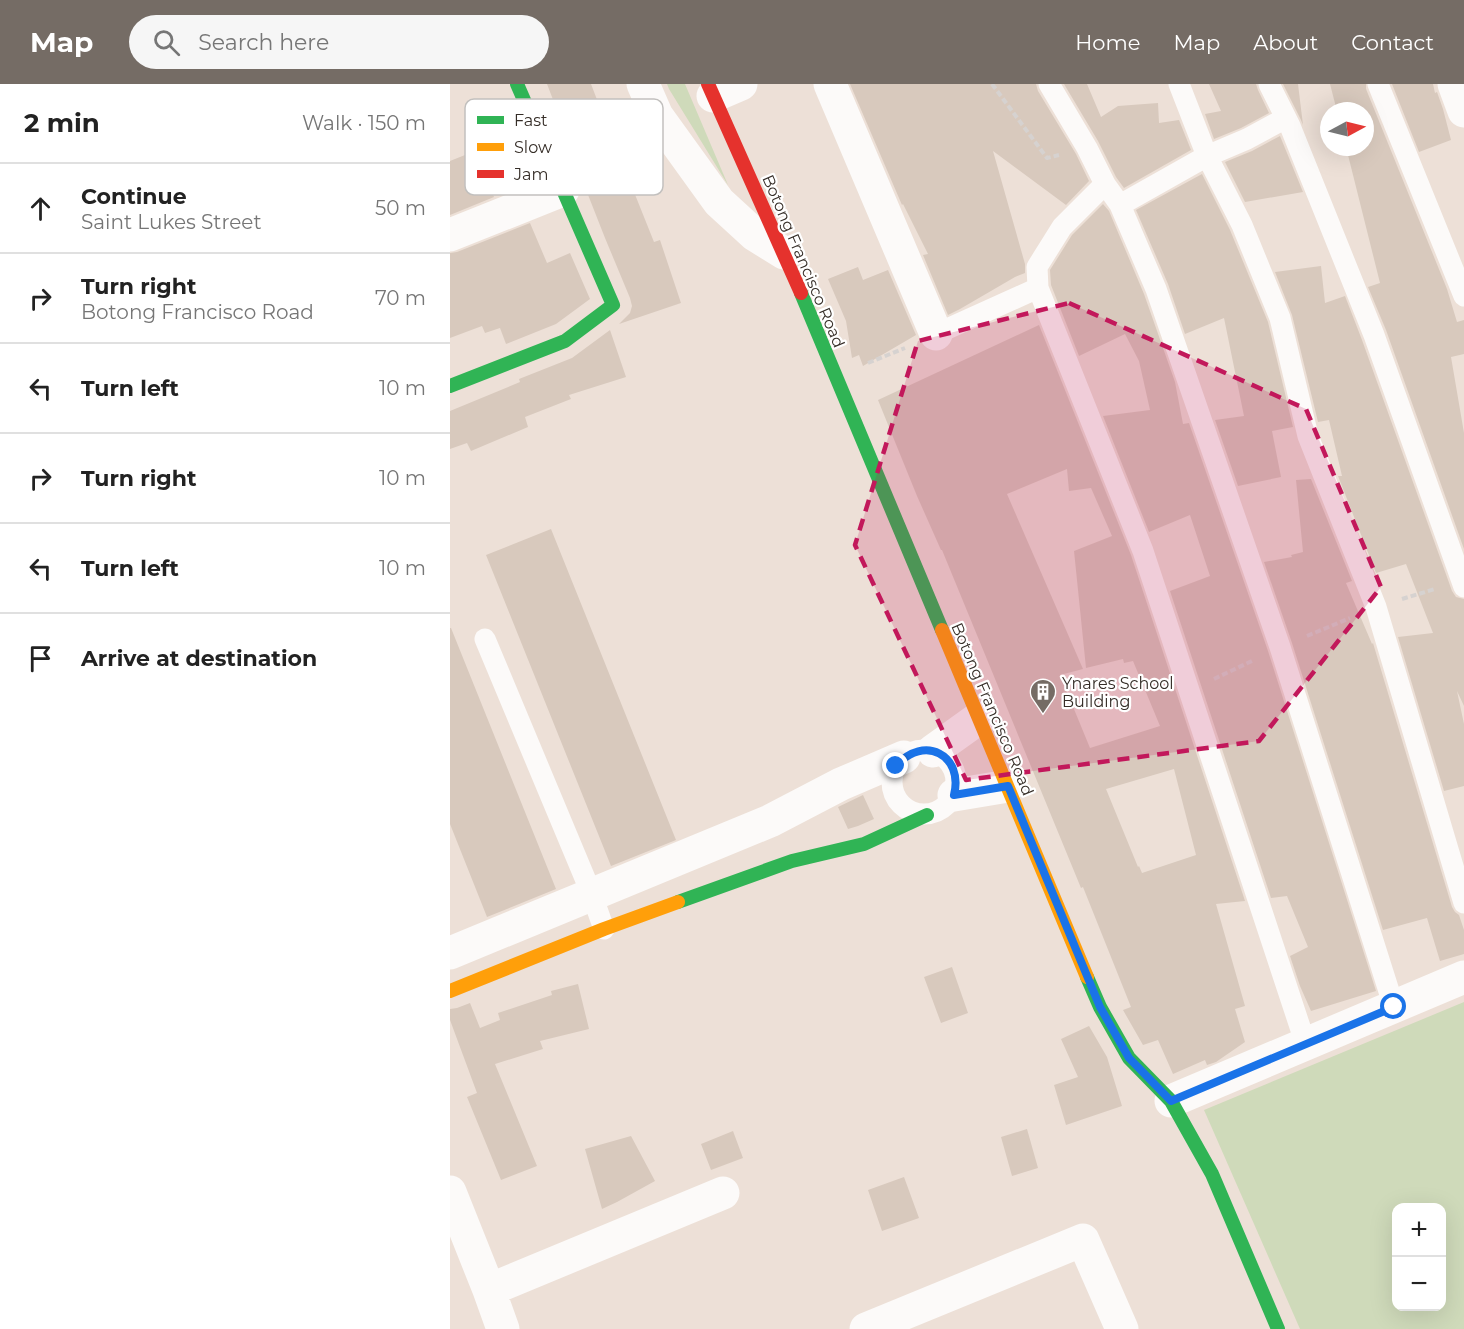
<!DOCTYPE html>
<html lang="en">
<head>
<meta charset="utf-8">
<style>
  body { margin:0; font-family:Montserrat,sans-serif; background:#f6f6f6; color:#222 }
  .controls { position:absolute; right:18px; bottom:18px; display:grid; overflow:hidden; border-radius:12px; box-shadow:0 6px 24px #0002 }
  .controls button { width:54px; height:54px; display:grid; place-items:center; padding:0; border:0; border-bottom:2px solid #e0e0e0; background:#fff; color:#222; font:30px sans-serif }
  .compass { position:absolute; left:870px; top:18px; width:54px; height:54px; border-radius:50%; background:#fff; box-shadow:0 6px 24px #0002; rotate:83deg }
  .stop { position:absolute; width:18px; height:18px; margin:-14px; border:4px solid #1a73e8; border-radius:50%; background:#fff }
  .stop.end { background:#1a73e8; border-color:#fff; box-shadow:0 2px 6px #0008 }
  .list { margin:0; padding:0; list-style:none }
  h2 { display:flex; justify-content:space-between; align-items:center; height:78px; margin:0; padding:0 24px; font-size:26px }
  h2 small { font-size:20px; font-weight:400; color:#767676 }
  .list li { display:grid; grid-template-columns:39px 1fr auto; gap:18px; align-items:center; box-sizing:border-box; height:90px; padding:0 24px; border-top:2px solid #e0e0e0 }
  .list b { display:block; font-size:22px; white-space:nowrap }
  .list p { margin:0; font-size:20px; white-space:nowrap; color:#767676 }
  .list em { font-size:20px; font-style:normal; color:#767676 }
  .icon { flex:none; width:33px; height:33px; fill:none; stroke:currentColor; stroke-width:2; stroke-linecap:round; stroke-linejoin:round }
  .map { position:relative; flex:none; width:1014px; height:1245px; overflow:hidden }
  header { display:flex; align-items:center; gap:36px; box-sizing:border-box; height:84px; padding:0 30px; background:#756c65; color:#fff }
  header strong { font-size:28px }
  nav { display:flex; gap:33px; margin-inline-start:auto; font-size:21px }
  .search { width:420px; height:54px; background:#f6f6f6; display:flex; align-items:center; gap:15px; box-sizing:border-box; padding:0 21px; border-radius:33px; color:#767676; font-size:22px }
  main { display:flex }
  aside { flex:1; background:#fff }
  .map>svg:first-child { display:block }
</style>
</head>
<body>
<header>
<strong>Map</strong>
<div class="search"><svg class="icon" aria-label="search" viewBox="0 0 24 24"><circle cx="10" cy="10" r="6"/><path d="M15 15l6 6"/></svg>Search here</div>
<nav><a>Home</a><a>Map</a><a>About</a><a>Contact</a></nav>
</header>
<main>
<aside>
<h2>2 min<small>Walk · 150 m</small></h2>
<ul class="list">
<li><svg class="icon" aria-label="ahead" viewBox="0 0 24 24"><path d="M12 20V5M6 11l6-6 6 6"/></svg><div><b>Continue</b><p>Saint Lukes Street</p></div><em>50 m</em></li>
<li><svg class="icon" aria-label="right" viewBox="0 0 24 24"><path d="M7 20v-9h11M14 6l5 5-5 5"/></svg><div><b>Turn right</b><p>Botong Francisco Road</p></div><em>70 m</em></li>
<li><svg class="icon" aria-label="left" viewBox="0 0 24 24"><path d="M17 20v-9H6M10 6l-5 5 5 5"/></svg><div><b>Turn left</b></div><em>10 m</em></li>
<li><svg class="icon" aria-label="right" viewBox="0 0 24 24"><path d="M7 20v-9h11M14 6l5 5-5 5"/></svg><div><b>Turn right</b></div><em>10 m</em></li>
<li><svg class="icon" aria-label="left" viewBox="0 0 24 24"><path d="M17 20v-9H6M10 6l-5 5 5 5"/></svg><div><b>Turn left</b></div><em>10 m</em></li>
<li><svg class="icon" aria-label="arrive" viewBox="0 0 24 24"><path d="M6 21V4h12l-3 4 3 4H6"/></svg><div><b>Arrive at destination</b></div></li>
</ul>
</aside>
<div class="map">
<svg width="1014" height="1245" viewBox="0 0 1014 1245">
  <rect width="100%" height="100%" fill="#ede0d7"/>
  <!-- green -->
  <path fill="#cfdaba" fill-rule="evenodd" d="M 217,0 L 235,0 L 278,101 L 219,5 Z
    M 1014,918 L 1014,1245 L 850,1245 L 754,1026 ZM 946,1124 L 992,1124 L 992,1222 L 946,1222 Z"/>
  <!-- building -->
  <path fill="#d8c9bd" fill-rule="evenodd" d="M 97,0 L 141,0 L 177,94 L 178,93 L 204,158 L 210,156 L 231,219 L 169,240 L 180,229 L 182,222 L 180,214 L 155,154 L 131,93 L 128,94 L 111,54 L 117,52 Z
    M 400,0 L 586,0 L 588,7 L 626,70 L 639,97 L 616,121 L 543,67 L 575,180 L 575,189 L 565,193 L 510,225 L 498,231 L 473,171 L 478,170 L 453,120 L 452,121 Z
    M 614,0 L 637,0 L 651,33 L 668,22 L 708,19 L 709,39 L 729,36 L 741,66 L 674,104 L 666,93 L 648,57 Z
    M 759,0 L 806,0 L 808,6 L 819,29 L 791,44 L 764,55 L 755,30 L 771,27 Z
    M 833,0 L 848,0 L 853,41 L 851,36 Z
    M 880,0 L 916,0 L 916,5 L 997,205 L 1007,238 L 1014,236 L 1014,270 L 1001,273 L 1014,349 L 1014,465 L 936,246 L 918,203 L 930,199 L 896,63 L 915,63 L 915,27 L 887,27 Z
    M 942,0 L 983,0 L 985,9 L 987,8 L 993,25 L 1001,56 L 969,68 Z
    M 830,52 L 853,108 L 795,118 L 775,78 L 802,67 Z
    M 25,67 L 44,113 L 0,131 L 0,77 Z
    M 752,90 L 780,146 L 818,238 L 843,343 L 822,347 L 831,393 L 788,402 L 765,336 L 794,332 L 774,234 L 735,250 L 718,200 L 686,126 Z
    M 653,120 L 659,127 L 694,210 L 725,298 L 733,340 L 739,339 L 818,567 L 926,907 L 861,927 L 850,902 L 840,872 L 858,863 L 837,812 L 821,814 L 720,507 L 760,492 L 740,431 L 699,448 L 653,332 L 700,326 L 689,277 L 675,250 L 629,272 L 601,201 L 600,186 L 622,151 Z
    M 80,139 L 97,179 L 120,169 L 140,215 L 106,240 L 56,260 L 50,244 L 35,249 L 32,242 L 0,254 L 0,169 L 7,168 Z
    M 871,182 L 875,219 L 895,212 L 912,256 L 1002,507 L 1006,513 L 1014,515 L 1014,622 L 1007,607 L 1014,640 L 1014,702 L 994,707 L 948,553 L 983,549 L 956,480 L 926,489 L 888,392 L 892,392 L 879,336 L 868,338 L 842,231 L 825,188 Z
    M 408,183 L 413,196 L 438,186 L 466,251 L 413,282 L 409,271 L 402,274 L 396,237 L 378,195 Z
    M 589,241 L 681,471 L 795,817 L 766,820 L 795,922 L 785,925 L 795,958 L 766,978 L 757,981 L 755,976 L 723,990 L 708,956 L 693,961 L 673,926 L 681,923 L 633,803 L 631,804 L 492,466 L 491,466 L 467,412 L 428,316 ZM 617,385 L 619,407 L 641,404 L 662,452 L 624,467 L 636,584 L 673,575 L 674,579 L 683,577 L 710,642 L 640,664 L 610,591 L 633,585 L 557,410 ZM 724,685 L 746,771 L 692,789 L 689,782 L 688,783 L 656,705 Z
    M 160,246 L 176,293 L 119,311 L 121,315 L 75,333 L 78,343 L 21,367 L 17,359 L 0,365 L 0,327 L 70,298 L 69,295 L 122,274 Z
    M 861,395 L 902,497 L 896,499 L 922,560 L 923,559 L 1002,823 L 1005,828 L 1009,831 L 1014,846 L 1014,870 L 990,877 L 977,834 L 933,846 L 842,559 L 814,478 L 842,473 L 841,471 L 853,468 L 846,396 Z
    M 101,445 L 226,756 L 161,782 L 36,471 Z
    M 0,544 L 1,544 L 106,805 L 37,833 L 0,740 Z
    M 413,711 L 424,735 L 408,742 L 398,745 L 388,723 Z
    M 502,883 L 518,929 L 491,939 L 474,893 Z
    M 128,900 L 139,945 L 90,957 L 93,965 L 45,980 L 87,1082 L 51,1096 L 17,1013 L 27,1009 L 0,936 L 0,925 L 7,924 L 20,919 L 30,944 L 50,936 L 48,929 L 102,911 L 101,907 Z
    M 639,942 L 657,973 L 672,1022 L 616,1041 L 604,1001 L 628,993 L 611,955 Z
    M 577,1045 L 588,1084 L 562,1092 L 551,1053 Z
    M 283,1047 L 293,1074 L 261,1086 L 251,1060 Z
    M 181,1052 L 205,1097 L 167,1118 L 152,1125 L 135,1065 Z
    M 454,1093 L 469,1134 L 432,1147 L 418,1106 Z"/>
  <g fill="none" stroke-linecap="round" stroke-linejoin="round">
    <!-- path -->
    <path stroke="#d6d2d0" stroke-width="4" stroke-dasharray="6 3" stroke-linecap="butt" d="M 542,0 L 597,74 L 609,71
      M 418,279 L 455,264
      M 952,515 L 985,505
      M 857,552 L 900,534
      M 764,595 L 804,576"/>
    <!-- lane -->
    <path stroke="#fcfaf9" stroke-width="21" d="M 599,0 L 637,64 L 655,100 L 670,121 L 706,205 L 830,563 L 944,923
      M 729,0 L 757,72 L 792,141 L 830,234 L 858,352 L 926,523 L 1014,819
      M 819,0 L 840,42 L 924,251 L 1014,503
      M 928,0 L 1014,212
      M 655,100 L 612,143 L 587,183 L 588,204 L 693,467 L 856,961
      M 670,121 L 757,72 L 797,55 L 836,34
      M 486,250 L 588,204
      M 35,555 L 142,811 L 154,845
      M442 698a32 32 0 1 1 64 0a32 32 0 1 1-64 0Z"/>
    <!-- street -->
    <path stroke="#fcfaf9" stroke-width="33" d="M 193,0 L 207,32 L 269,118 L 305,151 L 334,169
      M 380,0 L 486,250
      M 1004,0 L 1014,27
      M 263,12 L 291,0
      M 0,151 L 113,106
      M 483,667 L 529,634
      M 504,711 L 558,702
      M 0,869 L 320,737 L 391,700 L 454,673
      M 721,1017 L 1014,893
      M 0,1108 L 39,1206 L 53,1245
      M 39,1206 L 273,1109
      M 416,1245 L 633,1156 L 672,1245"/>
    <!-- fast -->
    <path stroke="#30b455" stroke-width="14" d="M 351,209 L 492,546
      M 0,302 L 115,257 L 163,221 L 67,0
      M 228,818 L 342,777 L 414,760 L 477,731
      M 637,893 L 650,923 L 679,974 L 721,1017 L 762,1090 L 828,1245"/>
    <!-- slow -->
    <path stroke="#ff9f0a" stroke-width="14" d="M 492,546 L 637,893
      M 0,907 L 154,845 L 228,818"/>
    <!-- jam -->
    <path stroke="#e5322d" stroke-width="14" d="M 258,0 L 351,209"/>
  </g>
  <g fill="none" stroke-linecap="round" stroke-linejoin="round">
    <!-- route -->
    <path stroke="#1a73e8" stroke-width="8" d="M 446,682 C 474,650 514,671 504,711 L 558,702 L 650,923 L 679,974 L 721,1017 L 944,923"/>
  </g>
  <!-- marked area -->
  <path fill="#c2185b" fill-opacity="0.2" stroke="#c2185b" stroke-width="4.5" stroke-dasharray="12 8" stroke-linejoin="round" d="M 619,219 L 856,325 L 931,503 L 809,657 L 516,696 L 405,461 L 468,257 Z"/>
  <!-- icons -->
  <defs>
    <symbol id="building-pin" viewBox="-11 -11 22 30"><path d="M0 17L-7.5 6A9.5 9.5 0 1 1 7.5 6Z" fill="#756c65" stroke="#fff"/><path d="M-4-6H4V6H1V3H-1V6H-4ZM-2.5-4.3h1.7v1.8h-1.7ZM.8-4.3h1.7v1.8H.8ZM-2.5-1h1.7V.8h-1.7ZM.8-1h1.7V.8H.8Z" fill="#fff"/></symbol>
  </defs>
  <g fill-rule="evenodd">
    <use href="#building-pin" x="578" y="593" width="30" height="40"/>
  </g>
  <g text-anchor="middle" stroke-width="4.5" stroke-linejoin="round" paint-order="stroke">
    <!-- street labels -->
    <g font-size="16" fill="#352d27" stroke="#fff">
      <text transform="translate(354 177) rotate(67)" y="6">Botong Francisco Road</text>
      <text transform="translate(543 625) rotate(67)" y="6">Botong Francisco Road</text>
    </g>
    <!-- poi labels -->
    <g font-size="16" fill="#352d27" stroke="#fff" text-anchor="start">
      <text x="612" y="605">Ynares School<tspan x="612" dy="18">Building</tspan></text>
    </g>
  </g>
  <!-- legend -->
  <rect x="15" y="15" width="198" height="96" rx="9" fill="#fff" stroke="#c2c0be" stroke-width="1.5"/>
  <rect x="27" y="32" width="27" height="8" fill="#30b455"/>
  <rect x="27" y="59" width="27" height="8" fill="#ff9f0a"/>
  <rect x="27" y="86" width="27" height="8" fill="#e5322d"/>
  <g font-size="16" fill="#352d27">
    <text x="64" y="42">Fast</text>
    <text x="64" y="69">Slow</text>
    <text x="64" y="96">Jam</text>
  </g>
</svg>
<div class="controls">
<button>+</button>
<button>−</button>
</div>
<svg class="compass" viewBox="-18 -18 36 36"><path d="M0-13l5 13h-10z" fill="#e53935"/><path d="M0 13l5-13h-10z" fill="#767676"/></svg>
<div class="stop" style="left:944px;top:923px"></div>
<div class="stop end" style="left:446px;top:682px"></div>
</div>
</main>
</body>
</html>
